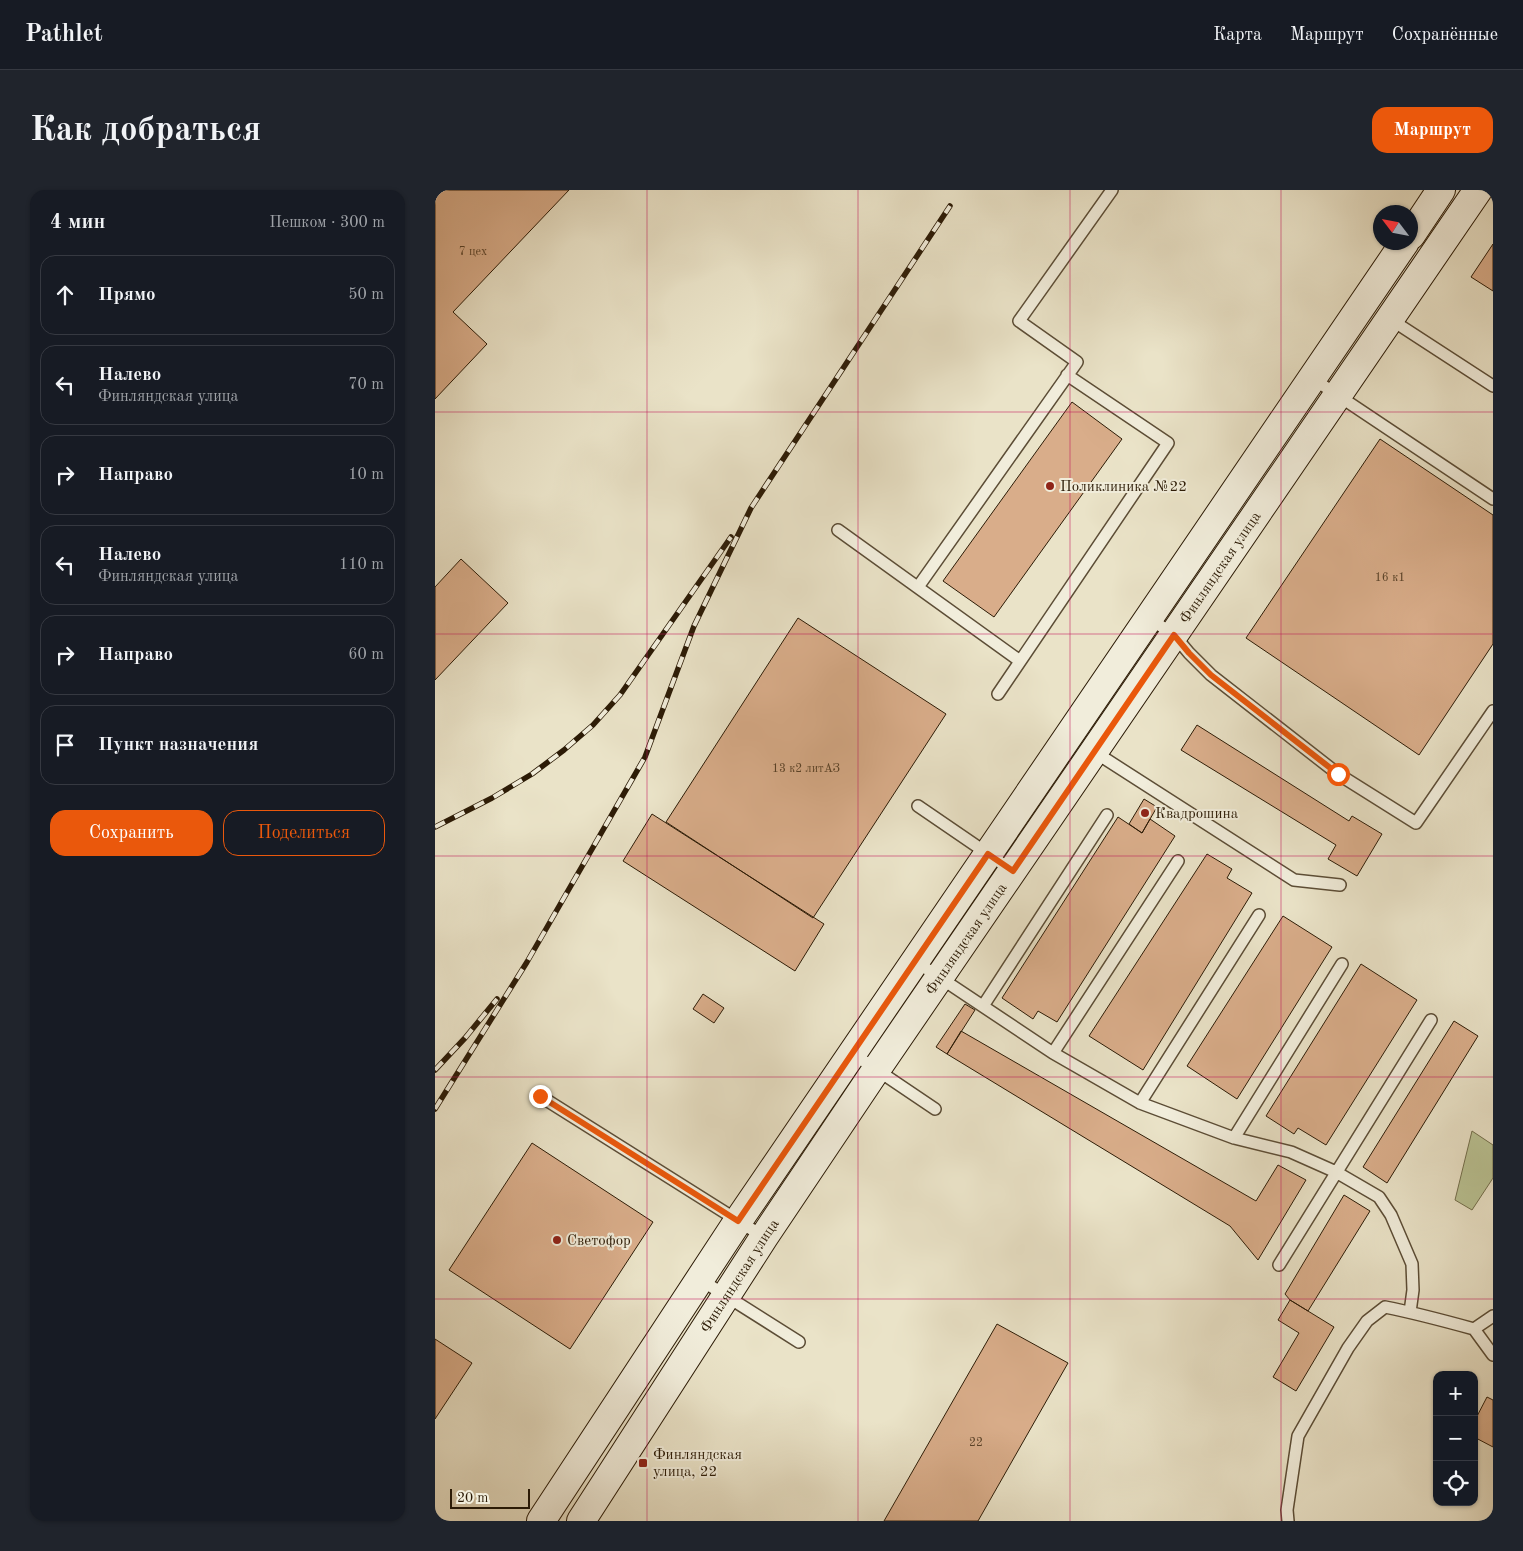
<!DOCTYPE html>
<html lang="ru">
<head>
<meta charset="utf-8">
<style>
  body { margin:0; font-family:"Old Standard TT",serif; background:#20242c; color:#f1f3f6 }
  .controls { position:absolute; right:15px; bottom:15px; display:grid; overflow:hidden; border-radius:10px; box-shadow:0 1px 4px #0004 }
  .controls button { width:45px; height:45px; display:grid; place-items:center; padding:0; border:0; border-bottom:1px solid #363941; background:#171b24; color:#f1f3f6; font:25px sans-serif }
  .compass { position:absolute; left:938px; top:15px; width:45px; height:45px; border-radius:50%; background:#171b24; box-shadow:0 1px 4px #0004; rotate:302deg }
  .scale { position:absolute; left:15px; bottom:12px; width:80px; box-sizing:border-box; padding-left:5px; border:2px solid #2c1b06; border-top:0; font-size:14px; line-height:18px; white-space:nowrap; color:#2c1b06; -webkit-text-stroke:4px #f1eddb; paint-order:stroke }
  .stop { position:absolute; width:15px; height:15px; margin:-11px; border:4px solid #ea580c; border-radius:50%; background:#fff }
  .stop.end { background:#ea580c; border-color:#fff; box-shadow:0 1px 5px #0008 }
  .list { margin:0; padding:0; list-style:none }
  h2 { display:flex; justify-content:space-between; align-items:center; height:65px; margin:0; padding:0 20px; font-size:21px }
  h2 small { font-size:16px; font-weight:400; color:#9ea1a6 }
  .list li { display:grid; grid-template-columns:32px 1fr auto; gap:15px; align-items:center; box-sizing:border-box; height:80px; margin:0 10px 10px; padding:0 10px; border:1px solid #363941; border-radius:15px }
  .list b { display:block; font-size:19px; white-space:nowrap }
  .list p { margin:0; font-size:16px; white-space:nowrap; color:#9ea1a6 }
  .list em { font-size:16px; font-style:normal; color:#9ea1a6 }
  .actions { display:flex; gap:10px; padding:15px 20px }
  .actions a { flex:1; padding:11px 0; border:1px solid #ea580c; border-radius:15px; text-align:center; font-size:18px; color:#ea580c }
  .actions .main { background:#ea580c; color:#fff }
  .icon { flex:none; width:28px; height:28px; fill:none; stroke:currentColor; stroke-width:2; stroke-linecap:round; stroke-linejoin:round }
  .map { position:relative; flex:none; width:1058px; height:1331px; overflow:hidden; border-radius:15px }
  header { display:flex; align-items:center; gap:30px; box-sizing:border-box; height:70px; padding:0 25px; background:#171b24; border-bottom:1px solid #363941 }
  header strong { font-size:24px }
  nav { display:flex; gap:28px; margin-inline-start:auto; font-size:18px }
  .intro { display:flex; align-items:center; justify-content:space-between; box-sizing:border-box; height:120px; padding:0 30px }
  h1 { margin:0; font-size:35px }
  .button { padding:12px 22px; border-radius:15px; background:#ea580c; color:#fff; font-size:18px; font-weight:700 }
  main { display:flex; gap:30px; padding:0 30px }
  aside { flex:1; background:#171b24; border-radius:15px; box-shadow:0 1px 4px #0004 }
  .map>svg:first-child { display:block }
</style>
</head>
<body>
<header>
<strong>Pathlet</strong>
<nav><a>Карта</a><a>Маршрут</a><a>Сохранённые</a></nav>
</header>
<div class="intro"><h1>Как добраться</h1><a class="button">Маршрут</a></div>
<main>
<aside>
<h2>4 мин<small>Пешком · 300 m</small></h2>
<ul class="list">
<li><svg class="icon" aria-label="ahead" viewBox="0 0 24 24"><path d="M12 20V5M6 11l6-6 6 6"/></svg><div><b>Прямо</b></div><em>50 m</em></li>
<li><svg class="icon" aria-label="left" viewBox="0 0 24 24"><path d="M17 20v-9H6M10 6l-5 5 5 5"/></svg><div><b>Налево</b><p>Финляндская улица</p></div><em>70 m</em></li>
<li><svg class="icon" aria-label="right" viewBox="0 0 24 24"><path d="M7 20v-9h11M14 6l5 5-5 5"/></svg><div><b>Направо</b></div><em>10 m</em></li>
<li><svg class="icon" aria-label="left" viewBox="0 0 24 24"><path d="M17 20v-9H6M10 6l-5 5 5 5"/></svg><div><b>Налево</b><p>Финляндская улица</p></div><em>110 m</em></li>
<li><svg class="icon" aria-label="right" viewBox="0 0 24 24"><path d="M7 20v-9h11M14 6l5 5-5 5"/></svg><div><b>Направо</b></div><em>60 m</em></li>
<li><svg class="icon" aria-label="arrive" viewBox="0 0 24 24"><path d="M6 21V4h12l-3 4 3 4H6"/></svg><div><b>Пункт назначения</b></div></li>
</ul>
<div class="actions"><a class="main">Сохранить</a><a>Поделиться</a></div>
</aside>
<div class="map">
<svg width="1058" height="1331" viewBox="0 0 1058 1331">
  <rect width="100%" height="100%" fill="#eae3c8"/>
  <filter id="stains"><feTurbulence type="fractalNoise" baseFrequency=".004" numOctaves="4"/><feColorMatrix values="0 0 0 0 .2 0 0 0 0 .09 0 0 0 0 .02 0 0 0 .5 -.17"/></filter>
  <radialGradient id="worn" r=".72"><stop offset=".6" stop-color="#630" stop-opacity="0"/><stop offset="1" stop-color="#630" stop-opacity=".3"/></radialGradient>
  <!-- green -->
  <path fill="#bac394" stroke="#736f4d" d="M 1037,941 L 1058,955 L 1058,988 L 1037,1020 L 1020,1010 Z"/>
  <!-- building -->
  <path fill="#d9ad8a" stroke="#2c1b06" d="M 0,0 L 134,0 L 18,122 L 52,154 L 0,209 Z
    M 1058,54 L 1058,101 L 1036,87 Z
    M 637,212 L 687,249 L 559,427 L 508,391 Z
    M 945,249 L 1058,325 L 1058,454 L 984,565 L 811,448 Z
    M 26,369 L 73,413 L 0,490 L 0,397 Z
    M 363,428 L 511,524 L 378,728 L 231,632 Z
    M 762,535 L 914,631 L 917,626 L 947,644 L 922,686 L 893,669 L 901,655 L 746,560 Z
    M 709,609 L 722,617 L 707,643 L 694,634 Z
    M 217,624 L 389,734 L 360,781 L 188,671 Z
    M 683,627 L 707,643 L 715,629 L 740,646 L 622,832 L 603,821 L 598,829 L 567,808 Z
    M 772,664 L 797,679 L 792,688 L 817,703 L 708,880 L 654,846 Z
    M 848,726 L 897,757 L 802,909 L 752,876 Z
    M 926,774 L 982,810 L 891,955 L 863,938 L 859,944 L 831,926 Z
    M 268,804 L 289,818 L 279,833 L 258,819 Z
    M 530,814 L 540,820 L 512,864 L 501,857 Z
    M 1019,831 L 1043,846 L 952,993 L 928,977 Z
    M 526,841 L 821,1011 L 843,975 L 871,990 L 823,1070 L 795,1036 L 512,864 Z
    M 97,953 L 218,1032 L 135,1159 L 14,1080 Z
    M 909,1005 L 935,1021 L 873,1121 L 855,1110 L 850,1104 Z
    M 855,1110 L 899,1137 L 861,1201 L 838,1187 L 864,1143 L 843,1130 Z
    M 562,1134 L 633,1173 L 543,1331 L 449,1331 Z
    M 0,1149 L 37,1173 L 0,1229 Z
    M 1052,1207 L 1058,1210 L 1058,1257 L 1039,1247 L 1039,1232 Z"/>
  <g fill="none" stroke-linecap="round" stroke-linejoin="round">
    <defs>
      <path id="lane" d="M 955,129 L 1058,196
        M 877,188 L 1058,309
        M 403,340 L 585,471
        M 483,397 L 642,172 L 584,131 L 677,0
        M 714,428 L 739,445 L 754,463 L 776,485 L 903,584 L 981,633 L 1058,521
        M 563,504 L 733,253 L 632,185
        M 658,561 L 859,690 L 905,695
        M 483,616 L 578,681
        M 480,771 L 618,863 L 705,913 L 799,948 L 856,962 L 901,982 L 944,1007 L 956,1025 L 977,1074 L 978,1100 L 975,1122
        M 548,816 L 672,625
        M 417,863 L 500,919
        M 618,863 L 743,671
        M 105,906 L 329,1047
        M 705,913 L 824,725
        M 799,948 L 907,774
        M 844,1075 L 996,830
        M 266,1090 L 364,1152
        M 1039,1139 L 1058,1165
        M 853,1331 L 852,1320 L 863,1246 L 913,1158 L 932,1131 L 950,1117 C 980,1123 1010,1131 1039,1139 L 1058,1126"/>
      <g id="secondary">
        <path d="M 976,45 L 1006,0"/>
        <path d="M 106,1331 L 303,1031 L 970,52"/>
        <path id="s1" d="M 146,1331 L 329,1047 L 441,880 L 1043,0"/>
      </g>
    </defs>
    <!-- lane casing -->
    <use href="#lane" stroke="#5c4d36" stroke-width="14"/>
    <!-- secondary casing -->
    <use href="#secondary" stroke="#2c1b06" stroke-width="30"/>
    <!-- lane -->
    <use href="#lane" stroke="#f1eddb" stroke-width="11"/>
    <!-- secondary -->
    <use href="#secondary" stroke="#f1eddb" stroke-width="28"/>
    <defs>
      <path id="rail" d="M 0,637 L 57,608 L 97,584 L 129,560 L 158,535 L 185,505 L 296,347
        M 0,880 L 30,848 L 62,809
        M 0,919 L 92,772 L 210,567 L 259,436 L 316,318 L 515,16"/>
    </defs>
    <!-- rail casing -->
    <use href="#rail" stroke="#2c1b06" stroke-width="5.5"/>
    <!-- rail -->
    <use href="#rail" stroke="#f1eddb" stroke-width="4" stroke-dasharray="11" stroke-linecap="butt"/>
  </g>
  <g fill="none" stroke-linecap="round" stroke-linejoin="round">
    <!-- route -->
    <path stroke="#ea580c" stroke-width="6" d="M 105,906 L 303,1031 L 553,664 L 578,681 L 739,445 L 754,463 L 776,485 L 903,584"/>
  </g>
  <!-- grid -->
  <path fill="none" stroke="#c2185b" stroke-width="1" stroke-opacity="0.55" d="M 212,0 L 212,1331M 423,0 L 423,1331M 635,0 L 635,1331M 846,0 L 846,1331M 0,222 L 1058,222M 0,444 L 1058,444M 0,666 L 1058,666M 0,887 L 1058,887M 0,1109 L 1058,1109"/>
  <!-- markers -->
  <g fill="#8f2418" stroke="#f1eddb" stroke-width="2">
    <circle cx="615" cy="296" r="5"/>
    <circle cx="710" cy="623" r="5"/>
    <circle cx="122" cy="1050" r="5"/>
    <rect x="203" y="1268" width="10" height="10" rx="2.5"/>
  </g>
  <g text-anchor="middle" stroke-width="4" stroke-linejoin="round" paint-order="stroke">
    <!-- number labels -->
    <g font-size="12" fill="#574027">
      <text x="38" y="65">7 цех</text>
      <text x="955" y="391">16 к1</text>
      <text x="371" y="582">13 к2 литАЗ</text>
      <text x="541" y="1256">22</text>
    </g>
    <!-- poi labels -->
    <g font-size="15" fill="#2c1b06" stroke="#f1eddb" text-anchor="start">
      <text x="625" y="301">Поликлиника №22</text>
      <text x="720" y="628">Квадрошина</text>
      <text x="132" y="1055">Светофор</text>
      <text x="218" y="1269">Финляндская<tspan x="218" dy="17">улица, 22</tspan></text>
    </g>
    <!-- street labels -->
    <g font-size="15" fill="#2c1b06" stroke="#f1eddb">
      <text dy="5" stroke="none"><textPath href="#s1" startOffset="1148">Финляндская улица</textPath></text>
      <text dy="5" stroke="none"><textPath href="#s1" startOffset="698">Финляндская улица</textPath></text>
      <text dy="5" stroke="none"><textPath href="#s1" startOffset="292">Финляндская улица</textPath></text>
    </g>
  </g>
  <rect width="100%" height="100%" filter="url(#stains)"/>
  <rect width="100%" height="100%" fill="url(#worn)"/>
</svg>
<div class="controls">
<button>+</button>
<button>−</button>
<button><svg class="icon" aria-label="locate" viewBox="0 0 24 24"><circle cx="12" cy="12" r="6"/><path d="M12 2v4M12 18v4M2 12h4M18 12h4"/></svg></button>
</div>
<svg class="compass" viewBox="-18 -18 36 36"><path d="M0-13l5 13h-10z" fill="#e53935"/><path d="M0 13l5-13h-10z" fill="#9ea1a6"/></svg>
<div class="scale">20 m</div>
<div class="stop" style="left:903px;top:584px"></div>
<div class="stop end" style="left:105px;top:906px"></div>
</div>
</main>
</body>
</html>
